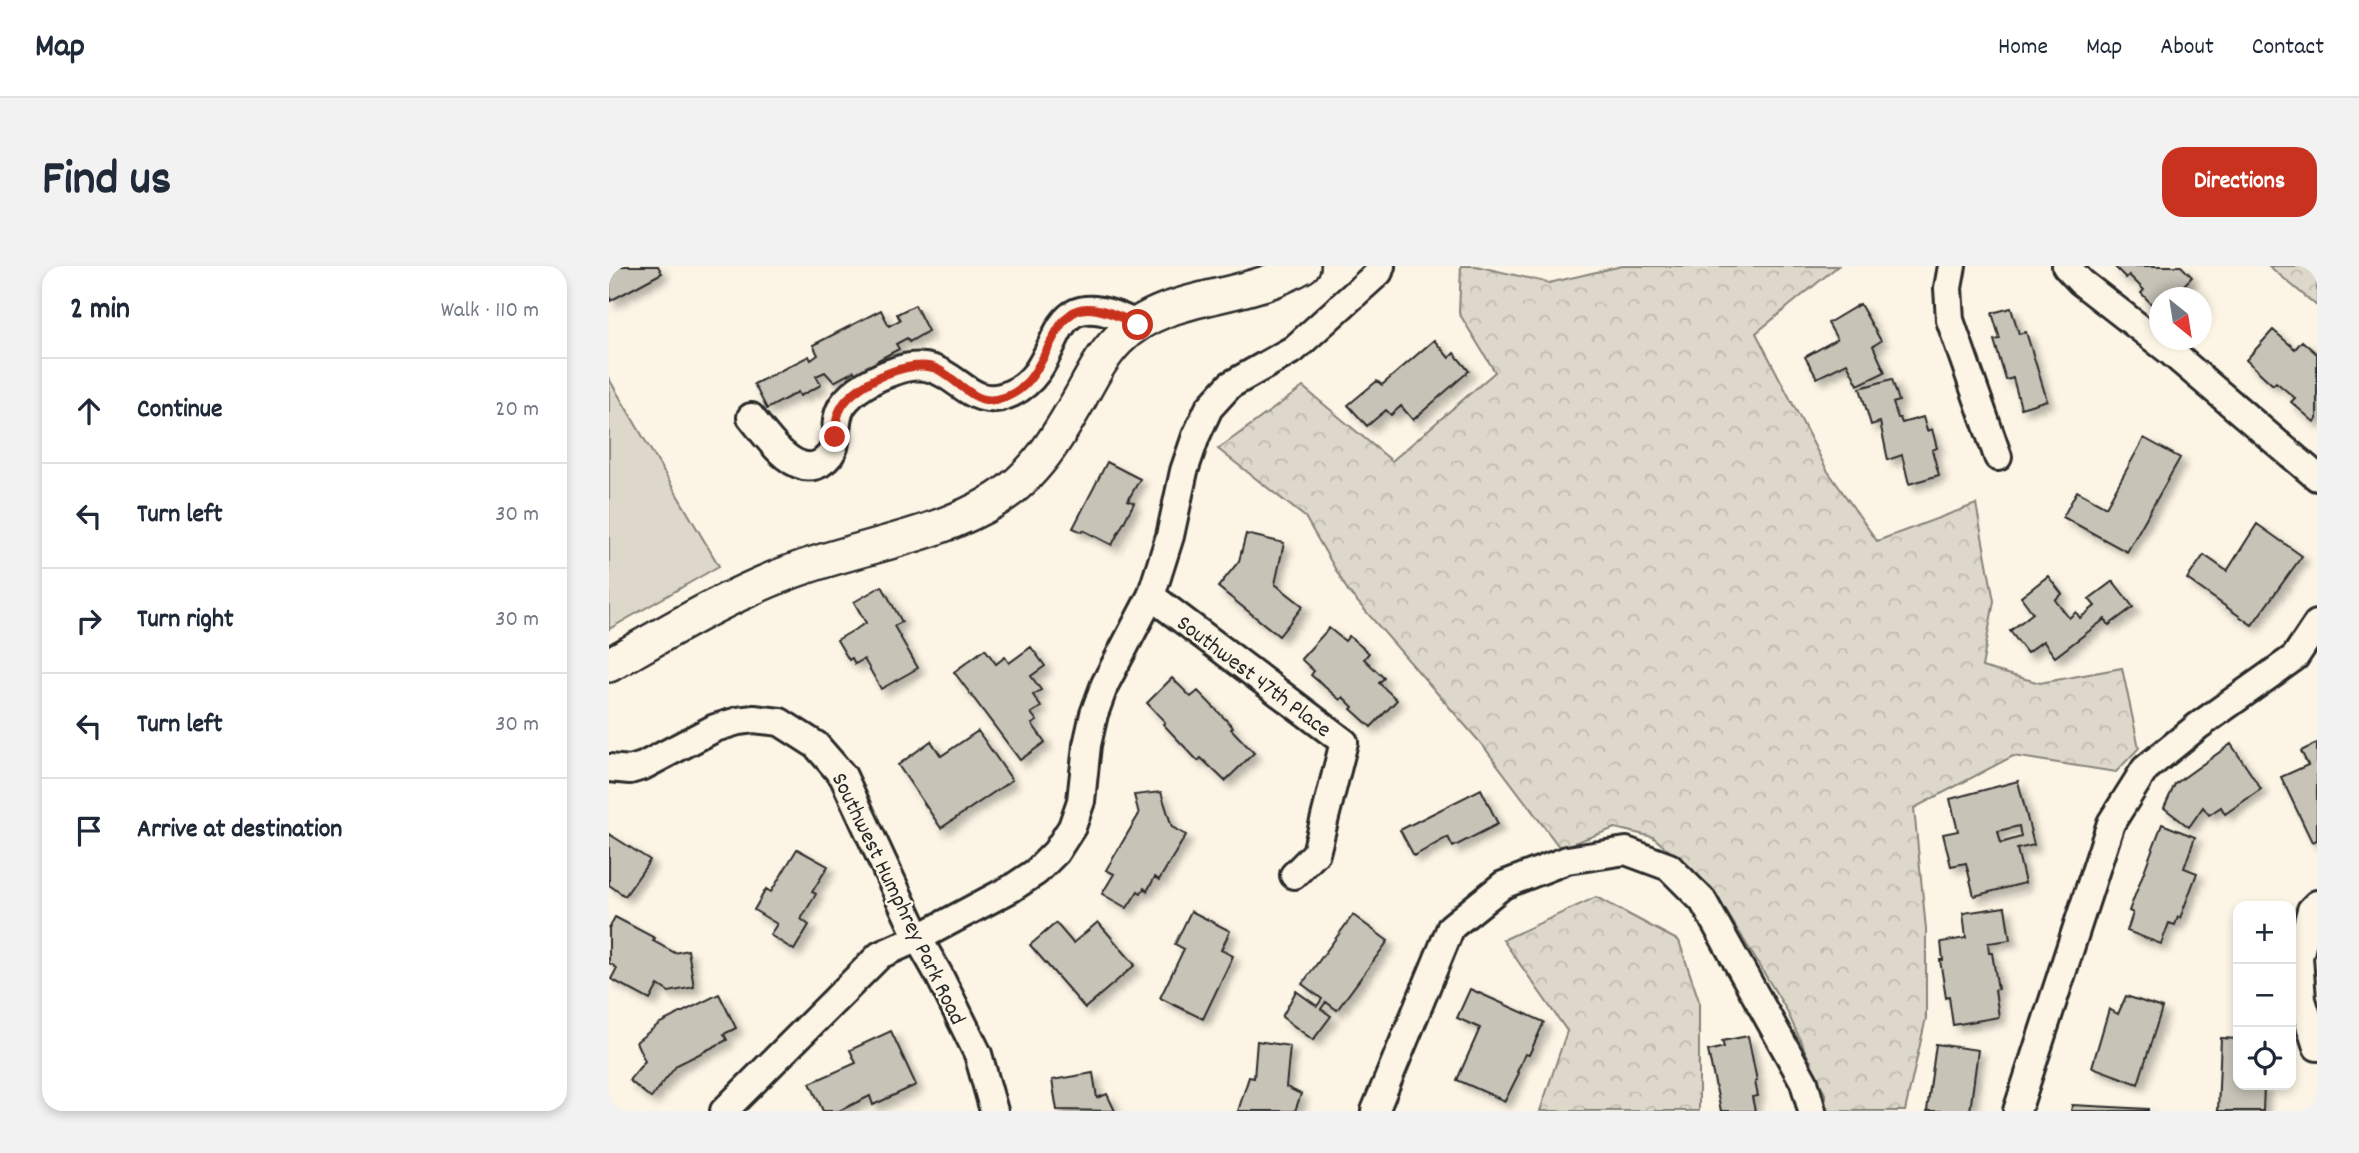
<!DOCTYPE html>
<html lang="en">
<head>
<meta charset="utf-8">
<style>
  body { margin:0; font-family:Dekko,sans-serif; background:#f2f2f3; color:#1f2937 }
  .controls { position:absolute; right:21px; bottom:21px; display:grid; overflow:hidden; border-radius:14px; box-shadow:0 4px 10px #0003 }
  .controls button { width:63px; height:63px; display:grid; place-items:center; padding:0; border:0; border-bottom:2px solid #e0e1e3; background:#fff; color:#1f2937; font:35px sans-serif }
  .compass { position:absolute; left:1540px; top:21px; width:63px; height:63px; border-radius:50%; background:#fff; box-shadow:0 4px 10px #0003; rotate:150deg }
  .stop { position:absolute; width:21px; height:21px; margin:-16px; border:5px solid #c8321e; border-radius:50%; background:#fff }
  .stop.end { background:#c8321e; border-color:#fff; box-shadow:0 2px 7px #0008 }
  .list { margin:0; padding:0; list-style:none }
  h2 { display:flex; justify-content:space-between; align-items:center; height:91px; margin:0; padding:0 28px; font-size:30px }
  h2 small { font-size:23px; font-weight:400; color:#747a83 }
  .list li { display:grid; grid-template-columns:46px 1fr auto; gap:21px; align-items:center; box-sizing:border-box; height:105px; padding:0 28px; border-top:2px solid #e0e1e3 }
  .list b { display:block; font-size:26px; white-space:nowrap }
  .list em { font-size:23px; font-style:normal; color:#747a83 }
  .icon { flex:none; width:38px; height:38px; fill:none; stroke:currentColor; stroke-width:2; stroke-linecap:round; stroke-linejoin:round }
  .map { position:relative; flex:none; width:1708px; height:845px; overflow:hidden; border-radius:21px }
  header { display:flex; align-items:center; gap:42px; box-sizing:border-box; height:98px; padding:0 35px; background:#fff; border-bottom:2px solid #e0e1e3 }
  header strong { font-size:33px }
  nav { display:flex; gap:38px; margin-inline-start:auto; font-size:24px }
  .intro { display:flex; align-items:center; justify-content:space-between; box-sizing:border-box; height:168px; padding:0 42px }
  h1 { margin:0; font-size:49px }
  .button { padding:18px 32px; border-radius:21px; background:#c8321e; color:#fff; font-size:24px; font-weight:700 }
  main { display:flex; gap:42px; padding:0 42px }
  aside { flex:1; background:#fff; border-radius:21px; box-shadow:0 4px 10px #0003 }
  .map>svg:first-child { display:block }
</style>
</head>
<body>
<header>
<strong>Map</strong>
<nav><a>Home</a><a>Map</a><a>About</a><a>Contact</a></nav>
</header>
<div class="intro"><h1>Find us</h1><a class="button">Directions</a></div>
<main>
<aside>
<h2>2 min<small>Walk · 110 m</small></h2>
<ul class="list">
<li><svg class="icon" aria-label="ahead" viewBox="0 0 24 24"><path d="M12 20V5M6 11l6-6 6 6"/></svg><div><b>Continue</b></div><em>20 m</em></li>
<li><svg class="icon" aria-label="left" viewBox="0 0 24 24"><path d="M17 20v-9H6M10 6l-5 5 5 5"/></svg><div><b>Turn left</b></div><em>30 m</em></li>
<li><svg class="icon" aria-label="right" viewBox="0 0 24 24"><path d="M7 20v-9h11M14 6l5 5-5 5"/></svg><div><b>Turn right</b></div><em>30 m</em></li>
<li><svg class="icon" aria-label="left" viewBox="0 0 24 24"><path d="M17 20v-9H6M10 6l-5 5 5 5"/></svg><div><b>Turn left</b></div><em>30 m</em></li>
<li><svg class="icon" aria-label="arrive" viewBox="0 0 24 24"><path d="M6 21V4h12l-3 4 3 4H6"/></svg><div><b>Arrive at destination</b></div></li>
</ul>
</aside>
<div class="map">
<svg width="1708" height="845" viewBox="0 0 1708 845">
  <defs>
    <pattern id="forest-crowns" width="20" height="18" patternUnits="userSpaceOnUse" patternTransform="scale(1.75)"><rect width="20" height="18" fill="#ded8ca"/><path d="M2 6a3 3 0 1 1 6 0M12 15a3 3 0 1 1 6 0" fill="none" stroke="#bfbaae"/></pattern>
    <filter id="shadow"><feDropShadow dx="6" dy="6" stdDeviation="3.5" flood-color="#0004"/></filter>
  </defs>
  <rect width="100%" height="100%" fill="#fcf5e5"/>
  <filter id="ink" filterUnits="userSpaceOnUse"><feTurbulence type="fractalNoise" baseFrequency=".0143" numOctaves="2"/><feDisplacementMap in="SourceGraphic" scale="14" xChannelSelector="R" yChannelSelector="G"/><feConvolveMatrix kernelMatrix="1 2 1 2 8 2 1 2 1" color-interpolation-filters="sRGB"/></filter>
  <g filter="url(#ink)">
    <!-- green -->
    <path fill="#ded8ca" stroke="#84827a" stroke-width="2" d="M 0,113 L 110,300 L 0,363 Z"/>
    <!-- forest -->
    <path fill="url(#forest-crowns)" stroke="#84827a" stroke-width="2" d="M 852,0 L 867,0 L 940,17 L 1013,0 L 1229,0 L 1147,67 L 1218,204 L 1268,275 L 1367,238 L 1385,335 L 1373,401 L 1431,417 L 1513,402 L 1530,482 L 1507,506 L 1404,490 L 1305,542 L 1317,663 L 1317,752 L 1296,845 L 1217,845 L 1216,828 L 1177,743 L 1103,622 L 1044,571 L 1006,562 L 951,582 L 875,481 L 739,325 L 696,251 L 609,183 L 694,121 L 783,195 L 886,106 L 850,47 Z
      M 1660,0 L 1708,0 L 1708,40 Z
      M 987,631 L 1070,675 L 1090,735 L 1090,845 L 931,845 L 958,765 L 894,674 Z"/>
    <!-- building -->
    <path fill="#c8c3b7" stroke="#2b2b2b" stroke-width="2" fill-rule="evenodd" filter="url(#shadow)" d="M 5,0 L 49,0 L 53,7 L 1,35 L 0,3 Z
      M 1505,0 L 1572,0 L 1583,11 L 1565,29 L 1567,32 L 1550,32 L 1550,46 L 1532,27 L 1535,24 L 1520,9 L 1517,12 Z
      M 1251,38 L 1272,75 L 1264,80 L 1276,106 L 1249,119 L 1238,97 L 1208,112 L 1196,91 L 1228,73 L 1219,57 Z
      M 306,39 L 319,65 L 300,76 L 298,72 L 287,78 L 290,83 L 269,94 L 270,98 L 248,110 L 245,105 L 225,116 L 216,106 L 207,110 L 212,119 L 191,130 L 189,126 L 158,143 L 145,118 L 200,90 L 202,94 L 209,89 L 204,79 L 272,44 L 280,60 L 291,54 L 288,48 Z
      M 1402,42 L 1410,68 L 1417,66 L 1438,134 L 1412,142 L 1404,112 L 1397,114 L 1385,74 L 1391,73 L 1383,47 Z
      M 1664,64 L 1686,83 L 1693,75 L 1708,88 L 1708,153 L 1705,156 L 1682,136 L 1686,132 L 1667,116 L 1664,119 L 1637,94 Z
      M 825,74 L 840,92 L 845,87 L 860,105 L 804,154 L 792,140 L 782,149 L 777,144 L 758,160 L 739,139 L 768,115 L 773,119 Z
      M 1283,113 L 1290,135 L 1284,137 L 1289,152 L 1291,152 L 1293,157 L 1314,151 L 1318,165 L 1323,163 L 1328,182 L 1323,184 L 1330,209 L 1300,218 L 1293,189 L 1279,194 L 1271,156 L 1262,159 L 1251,122 Z
      M 1535,172 L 1571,192 L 1518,286 L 1454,251 L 1468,225 L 1497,241 Z
      M 498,196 L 531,213 L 519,234 L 525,237 L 503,279 L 474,264 L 473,266 L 464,262 Z
      M 1648,258 L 1693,290 L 1643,359 L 1578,313 L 1595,289 L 1618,305 Z
      M 637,268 L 675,277 L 666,318 L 694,340 L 670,370 L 609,321 L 630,295 Z
      M 1439,310 L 1453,328 L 1446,334 L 1460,352 L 1467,346 L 1471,352 L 1486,340 L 1480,333 L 1504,315 L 1524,341 L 1500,359 L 1496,353 L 1446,391 L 1434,375 L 1418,387 L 1401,365 L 1424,347 L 1412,331 Z
      M 273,320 L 293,356 L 285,360 L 309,402 L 272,423 L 255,393 L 246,398 L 243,392 L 240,394 L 228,374 L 257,357 L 245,336 Z
      M 720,362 L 736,375 L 740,370 L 760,387 L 755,393 L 775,412 L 770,417 L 788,434 L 762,461 L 742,443 L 744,441 L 734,431 L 731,434 L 702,409 L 705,405 L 692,393 Z
      M 422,381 L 436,400 L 422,410 L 432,424 L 424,429 L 432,441 L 422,447 L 428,455 L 423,458 L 436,476 L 411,494 L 345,406 L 376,383 L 387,398 L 396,391 L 400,397 Z
      M 563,412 L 582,431 L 589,425 L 624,461 L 622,463 L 645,487 L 616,515 L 592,492 L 589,495 L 554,458 L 556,456 L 538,437 Z
      M 369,465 L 403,514 L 332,562 L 289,499 L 322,475 L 332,490 Z
      M 1708,477 L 1708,574 L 1703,576 L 1672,511 L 1699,499 L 1692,485 Z
      M 1622,478 L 1652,523 L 1616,548 L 1612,541 L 1600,549 L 1594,541 L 1580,561 L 1555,542 L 1566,518 Z
      M 1409,515 L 1425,579 L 1408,583 L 1416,617 L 1365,630 L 1357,597 L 1342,600 L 1334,568 L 1349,565 L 1341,533 ZM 1410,560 L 1412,571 L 1392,577 L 1389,565 Z
      M 872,523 L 889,558 L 844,581 L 839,571 L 805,590 L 791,564 Z
      M 552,526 L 563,561 L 577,569 L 550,614 L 546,611 L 538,625 L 535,622 L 532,627 L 529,625 L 518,642 L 493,628 L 505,608 L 497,604 L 530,548 L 525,529 Z
      M 1553,558 L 1586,571 L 1575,602 L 1588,607 L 1571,652 L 1569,651 L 1566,659 L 1560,657 L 1552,678 L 1518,665 L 1524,647 L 1520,645 Z
      M 0,568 L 41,594 L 16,630 L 0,619 Z
      M 188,583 L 219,600 L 203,626 L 207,628 L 192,653 L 200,659 L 185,684 L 161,669 L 168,658 L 145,644 L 157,623 L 162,626 Z
      M 1396,641 L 1401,674 L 1379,677 L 1380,687 L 1383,687 L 1389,723 L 1386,724 L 1390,751 L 1344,759 L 1340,731 L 1337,732 L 1331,694 L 1334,694 L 1332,676 L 1357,672 L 1354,647 Z
      M 582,645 L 621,665 L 612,684 L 624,690 L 594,753 L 551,732 L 575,683 L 566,678 Z
      M 744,649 L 779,675 L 728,744 L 717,736 L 712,743 L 722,750 L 704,774 L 673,751 L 687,725 L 708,740 L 713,733 L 693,718 Z
      M 6,651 L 46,672 L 44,675 L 66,687 L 79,684 L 85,721 L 60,726 L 49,719 L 41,734 L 2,713 L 8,702 L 0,697 L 0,662 Z
      M 489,656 L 526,699 L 476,742 L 421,679 L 447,657 L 464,677 Z
      M 861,723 L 935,756 L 920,789 L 916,788 L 908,806 L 910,807 L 896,835 L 848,814 L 871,762 L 848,752 Z
      M 110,728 L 127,762 L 115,768 L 118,774 L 68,799 L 42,832 L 20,814 L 36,795 L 27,776 L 51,757 Z
      M 1517,730 L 1553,742 L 1529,818 L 1483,801 L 1500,743 L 1509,748 Z
      M 282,765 L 307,819 L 264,839 L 261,830 L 230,845 L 214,845 L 201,817 L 247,797 L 241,784 Z
      M 1139,770 L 1148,815 L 1146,816 L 1149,830 L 1143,831 L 1146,845 L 1112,845 L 1099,785 L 1115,781 L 1113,775 Z
      M 1612,772 L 1629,773 L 1629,819 L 1655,819 L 1654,845 L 1609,845 Z
      M 648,775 L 681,780 L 677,821 L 692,828 L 686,845 L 629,845 L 640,811 L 645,812 Z
      M 1327,778 L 1369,784 L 1361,845 L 1318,845 Z
      M 484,807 L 488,832 L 498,828 L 506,845 L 448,844 L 443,814 Z
      M 1463,839 L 1539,843 L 1539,845 L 1462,845 Z"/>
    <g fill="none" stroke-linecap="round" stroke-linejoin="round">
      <defs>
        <path id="minor" d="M 1343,0 L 1339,22 L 1341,54 L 1389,191
          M 1457,0 L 1472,16 L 1563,87 L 1708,211
          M 142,151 C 156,168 185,213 212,197 C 218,193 223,188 225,181 C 229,166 225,153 233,140 C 244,123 268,111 286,105 C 347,83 352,151 403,127 C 462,99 428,8 529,59
          M 542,330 L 735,476 L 707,587 L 685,609
          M 0,502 L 21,504 L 34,500 L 106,462 L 129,455 L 145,453 L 171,456 L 207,479 L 234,510 L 309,672 L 330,709 L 369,788 L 385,845
          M 1708,638 L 1702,644 L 1690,691 L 1693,734 L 1708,781
          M 115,845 L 271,689 L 309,672 L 403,622 L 427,606 L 447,586 L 463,561 L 472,535 L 478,479 L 485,448 L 496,418 L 542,330 L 561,270 L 575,205 L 587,170 L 600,142 L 621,119 L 685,83 L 770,6 L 772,0
          M 766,845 L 842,661 L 894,619 L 958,594 L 1017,585 L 1060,601 L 1094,635 L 1195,816 L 1203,845
          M 1408,845 L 1502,557 L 1536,503 L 1589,460 L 1686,391 L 1708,358"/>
        <path id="major" d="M 0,399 C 60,365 119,329 184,305 C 251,280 327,271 388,233 C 426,210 450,169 471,132 C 482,112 493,90 509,74 C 550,32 614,34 665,14 C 675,10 685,5 694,0"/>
      </defs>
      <!-- minor casing -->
      <use href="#minor" stroke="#2b2b2b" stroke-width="32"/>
      <!-- major casing -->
      <use href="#major" stroke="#2b2b2b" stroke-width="38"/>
      <!-- minor -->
      <use href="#minor" stroke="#fcf5e5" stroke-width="26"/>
      <!-- major -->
      <use href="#major" stroke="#fcf5e5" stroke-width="33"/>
    </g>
  </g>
  <g fill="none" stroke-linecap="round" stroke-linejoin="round" filter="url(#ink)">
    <!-- route -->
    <path stroke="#c8321e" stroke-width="9" d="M 226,171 C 226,160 227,150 233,140 C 247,117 302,91 328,103 C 345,111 364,136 383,134 C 440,129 436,50 473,43 C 490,40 514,52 529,59"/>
  </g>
  <g text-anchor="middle" stroke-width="5" stroke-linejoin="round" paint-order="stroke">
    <!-- street labels -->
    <g font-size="23" fill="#2b2b2b" stroke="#fcf5e5">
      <text transform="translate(646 409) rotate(37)" y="8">Southwest 47th Place</text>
      <text transform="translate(291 632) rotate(64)" y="8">Southwest Humphrey Park Road</text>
    </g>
  </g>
</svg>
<div class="controls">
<button>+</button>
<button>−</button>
<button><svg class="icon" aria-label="locate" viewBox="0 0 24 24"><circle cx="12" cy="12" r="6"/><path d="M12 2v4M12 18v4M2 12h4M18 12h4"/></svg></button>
</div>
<svg class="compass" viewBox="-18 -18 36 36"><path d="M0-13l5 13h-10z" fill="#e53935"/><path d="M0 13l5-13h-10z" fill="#747a83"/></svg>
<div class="stop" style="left:529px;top:59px"></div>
<div class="stop end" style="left:226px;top:171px"></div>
</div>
</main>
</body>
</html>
